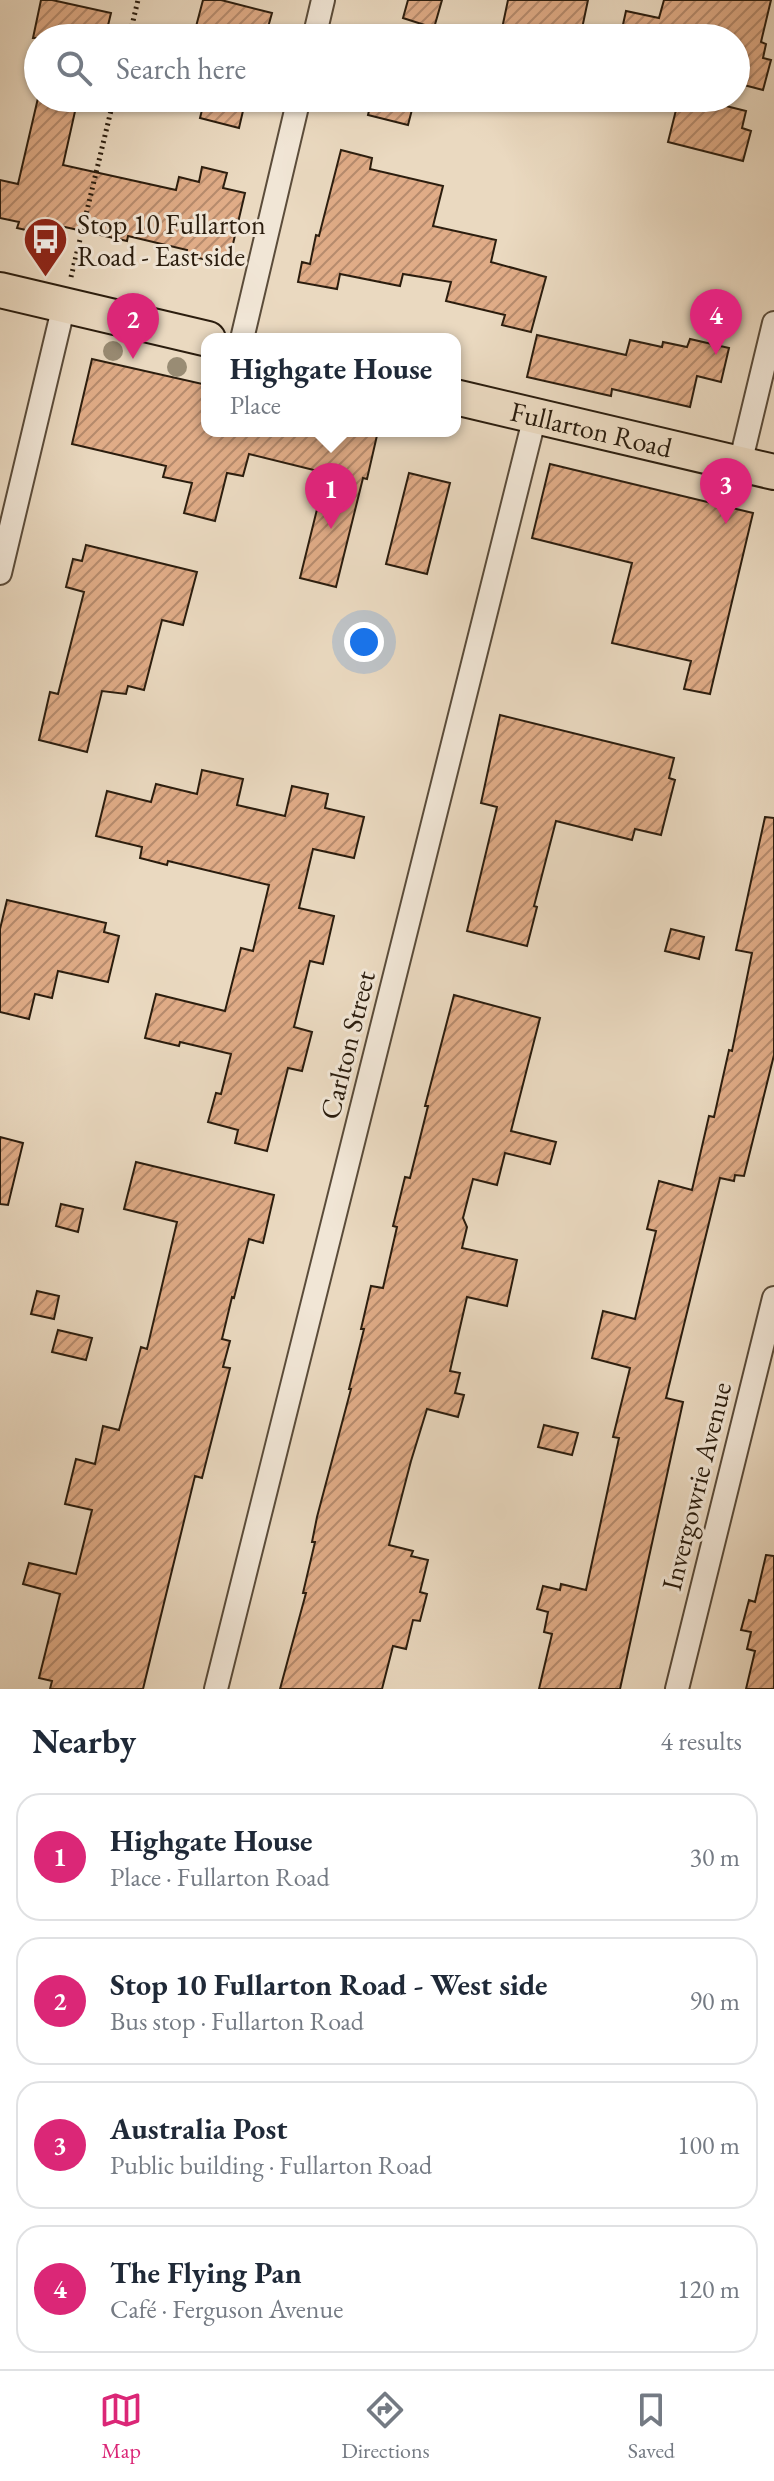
<!DOCTYPE html>
<html lang="en">
<head>
<meta charset="utf-8">
<style>
  body { margin:0; font-family:"EB Garamond",serif; background:#f2f2f3; color:#1f2937 }
  .you { position:absolute; left:364px; top:642px; width:28px; height:28px; margin:-20px; border:6px solid #fff; border-radius:50%; background:#1a73e8; box-shadow:0 0 0 12px #1a73e833 }
  .badge { display:grid; place-items:center; width:52px; height:52px; border-radius:50%; background:#db2777; color:#fff; font-size:26px; font-weight:700 }
  .pin { position:absolute; translate:-50% -66px; filter:drop-shadow(0 2px 4px #0008) }
  .pin::after { content:''; position:absolute; top:42px; width:28px; height:24px; background:inherit; clip-path:polygon(0 0,100% 0,50% 100%) }
  .popup { position:absolute; left:201px; top:333px; width:260px; height:104px; box-sizing:border-box; display:grid; place-content:center; border-radius:16px; background:#fff; filter:drop-shadow(0 2px 6px #0005); font-size:26px; white-space:nowrap; color:#747a83 }
  .popup b { font-size:30px; color:#1f2937 }
  .popup::after { content:''; position:absolute; left:50%; top:100%; margin-left:-16px; border:16px solid transparent; border-top-color:#fff }
  .list { margin:0; padding:0; list-style:none }
  h2 { display:flex; justify-content:space-between; align-items:center; height:104px; margin:0; padding:0 32px; font-size:34px }
  h2 small { font-size:26px; font-weight:400; color:#747a83 }
  .list li { display:grid; grid-template-columns:52px 1fr auto; gap:24px; align-items:center; box-sizing:border-box; height:128px; margin:0 16px 16px; padding:0 16px; border:2px solid #e0e1e3; border-radius:24px }
  .list b { display:block; font-size:30px; white-space:nowrap }
  .list p { margin:0; font-size:26px; white-space:nowrap; color:#747a83 }
  .list em { font-size:26px; font-style:normal; color:#747a83 }
  .icon { flex:none; width:44px; height:44px; fill:none; stroke:currentColor; stroke-width:2; stroke-linecap:round; stroke-linejoin:round }
  .map { position:relative; flex:none; width:774px; height:1689px; overflow:hidden }
  .search { position:absolute; background:#fff; box-shadow:0 2px 6px #0004; left:24px; right:24px; top:24px; height:88px; display:flex; align-items:center; gap:20px; box-sizing:border-box; padding:0 28px; border-radius:44px; color:#747a83; font-size:30px }
  .sheet { height:680px; background:#fff }
  nav { display:flex; justify-content:space-around; align-items:center; box-sizing:border-box; height:112px; border-top:2px solid #e0e1e3; background:#fff; font-size:22px; color:#747a83 }
  nav a { display:grid; justify-items:center; gap:4px }
  nav .on { color:#db2777 }
  .map>svg:first-child { display:block }
</style>
</head>
<body>
<div class="map">
<svg width="774" height="1689" viewBox="0 0 774 1689">
  <defs>
    <pattern id="building-hatch" width="6" height="6" patternUnits="userSpaceOnUse" patternTransform="scale(2)"><rect width="6" height="6" fill="#e0ac87"/><path d="M-1 1l2-2M0 6l6-6M5 7l2-2" fill="none" stroke="#b68b6d"/></pattern>
  </defs>
  <rect width="100%" height="100%" fill="#ead9c0"/>
  <filter id="stains"><feTurbulence type="fractalNoise" baseFrequency=".0025" numOctaves="4"/><feColorMatrix values="0 0 0 0 .2 0 0 0 0 .09 0 0 0 0 .02 0 0 0 .5 -.17"/></filter>
  <radialGradient id="worn" r=".72"><stop offset=".6" stop-color="#630" stop-opacity="0"/><stop offset="1" stop-color="#630" stop-opacity=".3"/></radialGradient>
  <!-- building -->
  <path fill="url(#building-hatch)" stroke="#2b1d0e" stroke-width="2" d="M 41,0 L 52,0 L 111,13 L 105,38 L 33,38 Z
    M 203,0 L 221,0 L 272,13 L 265,38 L 193,38 Z
    M 408,0 L 442,0 L 434,28 L 403,18 Z
    M 508,0 L 588,0 L 580,38 L 500,38 Z
    M 664,0 L 771,0 L 761,42 L 766,44 L 763,58 L 771,60 L 763,90 L 736,83 L 736,38 L 620,38 L 626,11 L 659,18 Z
    M 38,98 L 78,98 L 63,165 L 176,190 L 179,177 L 199,182 L 202,167 L 227,173 L 223,188 L 245,193 L 228,265 L 186,255 L 187,250 L 128,236 L 127,241 L 56,225 L 46,225 L 44,234 L 17,228 L 19,222 L 0,218 L 0,180 L 18,184 Z
    M 205,98 L 246,98 L 239,128 L 200,118 Z
    M 372,98 L 415,98 L 408,125 L 368,115 Z
    M 679,98 L 694,98 L 746,111 L 742,128 L 751,131 L 743,161 L 668,142 Z
    M 341,150 L 372,158 L 370,169 L 443,186 L 433,226 L 496,240 L 491,262 L 546,277 L 531,332 L 502,325 L 505,315 L 446,301 L 451,282 L 403,274 L 400,286 L 340,274 L 337,289 L 298,282 L 302,262 L 310,264 L 316,235 L 319,236 Z
    M 537,335 L 626,355 L 630,340 L 662,347 L 663,342 L 687,347 L 690,339 L 729,348 L 721,382 L 697,376 L 690,407 L 612,389 L 611,396 L 527,377 Z
    M 92,359 L 207,385 L 207,431 L 378,431 L 367,479 L 363,478 L 336,587 L 300,578 L 326,473 L 249,454 L 243,476 L 227,473 L 215,521 L 184,513 L 192,483 L 163,477 L 166,466 L 72,444 Z
    M 550,464 L 753,513 L 710,694 L 684,689 L 691,661 L 612,643 L 632,563 L 532,538 Z
    M 409,473 L 450,483 L 427,574 L 386,564 Z
    M 86,545 L 197,572 L 183,625 L 162,620 L 144,690 L 128,686 L 126,694 L 102,691 L 87,752 L 39,740 L 50,692 L 58,694 L 84,592 L 66,587 L 73,559 L 82,561 Z
    M 500,715 L 674,758 L 669,778 L 675,780 L 661,835 L 635,829 L 632,840 L 556,821 L 534,906 L 537,907 L 527,946 L 467,931 L 497,807 L 481,803 Z
    M 202,770 L 243,779 L 237,805 L 285,816 L 292,786 L 328,794 L 325,808 L 364,817 L 354,858 L 313,849 L 299,908 L 334,916 L 323,964 L 310,961 L 294,1027 L 312,1032 L 302,1071 L 288,1068 L 267,1151 L 235,1143 L 238,1130 L 208,1122 L 216,1093 L 221,1094 L 231,1054 L 180,1042 L 179,1046 L 145,1038 L 156,994 L 225,1011 L 241,948 L 253,951 L 269,885 L 168,861 L 167,865 L 140,858 L 142,847 L 96,836 L 107,791 L 151,802 L 156,784 L 197,794 Z
    M 765,817 L 774,818 L 774,1055 L 744,1176 L 735,1175 L 734,1181 L 720,1178 L 666,1398 L 683,1402 L 620,1689 L 539,1689 L 552,1634 L 544,1632 L 548,1612 L 537,1609 L 543,1586 L 560,1590 L 561,1584 L 586,1590 L 619,1438 L 613,1437 L 630,1368 L 592,1358 L 603,1311 L 635,1319 L 656,1231 L 647,1229 L 659,1181 L 692,1190 L 709,1116 L 714,1117 L 729,1050 L 732,1051 L 752,953 L 736,950 Z
    M 7,900 L 106,923 L 104,932 L 119,936 L 108,982 L 58,971 L 52,998 L 35,994 L 29,1019 L 0,1012 L 0,929 Z
    M 671,929 L 704,937 L 699,959 L 665,951 Z
    M 454,995 L 540,1018 L 511,1131 L 556,1142 L 550,1164 L 505,1153 L 497,1185 L 473,1179 L 463,1218 L 467,1227 L 462,1248 L 517,1260 L 507,1306 L 467,1297 L 450,1371 L 460,1373 L 455,1393 L 464,1395 L 458,1417 L 427,1409 L 411,1461 L 389,1545 L 413,1551 L 411,1556 L 428,1560 L 420,1592 L 427,1594 L 420,1621 L 413,1620 L 406,1649 L 393,1646 L 382,1689 L 280,1689 L 306,1593 L 303,1593 L 315,1542 L 312,1542 L 317,1517 L 351,1389 L 349,1389 L 364,1329 L 361,1329 L 371,1286 L 383,1288 L 397,1227 L 393,1226 L 405,1177 L 410,1178 L 428,1106 L 425,1106 Z
    M 0,1137 L 23,1143 L 8,1205 L 0,1204 Z
    M 136,1162 L 274,1195 L 263,1243 L 249,1239 L 234,1298 L 232,1297 L 222,1339 L 230,1341 L 223,1367 L 230,1368 L 202,1478 L 195,1476 L 143,1689 L 50,1689 L 52,1681 L 39,1678 L 60,1594 L 23,1584 L 29,1563 L 76,1574 L 92,1510 L 65,1504 L 76,1459 L 95,1464 L 103,1426 L 119,1430 L 141,1347 L 147,1349 L 177,1222 L 124,1209 Z
    M 61,1204 L 83,1209 L 78,1232 L 56,1226 Z
    M 37,1291 L 59,1296 L 54,1319 L 31,1314 Z
    M 58,1330 L 92,1338 L 86,1360 L 52,1352 Z
    M 544,1425 L 578,1433 L 572,1455 L 538,1447 Z
    M 766,1555 L 774,1556 L 774,1689 L 746,1689 L 755,1651 L 747,1649 L 751,1632 L 741,1630 L 749,1600 L 755,1602 Z"/>
  <g fill="none" stroke-linecap="round" stroke-linejoin="round">
    <defs>
      <path id="street" d="M 314,38 L 323,0
        M 242,339 L 299,98
        M 740,464 L 774,323
        M 0,573 L 64,305
        M 216,1689 L 535,416
        M 677,1689 L 774,1298"/>
      <g id="primary">
        <path d="M 0,290 L 208,339"/>
        <path id="s1" d="M 455,397 L 774,472"/>
      </g>
    </defs>
    <!-- street casing -->
    <use href="#street" stroke="#5b4c3a" stroke-width="26"/>
    <!-- primary casing -->
    <use href="#primary" stroke="#2b1d0e" stroke-width="38"/>
    <!-- path -->
    <path stroke="#2b1d0e" stroke-width="5" stroke-dasharray="2 4" stroke-linecap="butt" d="M 129,38 L 138,0
      M 71,277 L 114,98"/>
    <!-- street -->
    <use href="#street" stroke="#f1e6d6" stroke-width="22"/>
    <!-- primary -->
    <use href="#primary" stroke="#ead9c0" stroke-width="34"/>
  </g>
  <!-- trees -->
  <g fill="#998c74">
    <circle cx="113" cy="351" r="10"/>
    <circle cx="177" cy="367" r="10"/>
  </g>
  <!-- icons -->
  <defs>
    <symbol id="bus-pin" viewBox="-11 -11 22 30"><path d="M0 17L-7.5 6A9.5 9.5 0 1 1 7.5 6Z" fill="#8f2418" stroke="#f1e6d6"/><path d="M-5-6H5V4H4V6H2V4H-2V6H-4V4H-5ZM-3.5-4V0h7V-4ZM-3.5 1.2v1.5H-2V1.2ZM2 1.2v1.5H3.5V1.2Z" fill="#fff"/></symbol>
  </defs>
  <g fill-rule="evenodd">
    <use href="#bus-pin" x="20" y="214" width="51" height="69"/>
  </g>
  <g text-anchor="middle" stroke-width="6" stroke-linejoin="round" paint-order="stroke">
    <!-- poi labels -->
    <g font-size="28" fill="#2b1d0e" stroke="#f1e6d6" text-anchor="start">
      <text x="77" y="234">Stop 10 Fullarton<tspan x="77" dy="32">Road - East side</tspan></text>
    </g>
    <!-- street labels -->
    <g font-size="28" fill="#2b1d0e" stroke="#f1e6d6">
      <text dy="10" stroke="none"><textPath href="#s1" startOffset="140">Fullarton Road</textPath></text>
      <text transform="translate(347 1045) rotate(-76)" y="10">Carlton Street</text>
      <text transform="translate(696 1486) rotate(-76)" y="10">Invergowrie Avenue</text>
    </g>
  </g>
  <rect width="100%" height="100%" filter="url(#stains)"/>
  <rect width="100%" height="100%" fill="url(#worn)"/>
</svg>
<div class="you"></div>
<div class="pin badge" style="left:331px;top:529px">1</div>
<div class="popup"><b>Highgate House</b>Place</div>
<div class="pin badge" style="left:133px;top:359px">2</div>
<div class="pin badge" style="left:726px;top:524px">3</div>
<div class="pin badge" style="left:716px;top:355px">4</div>
<div class="search"><svg class="icon" aria-label="search" viewBox="0 0 24 24"><circle cx="10" cy="10" r="6"/><path d="M15 15l6 6"/></svg>Search here</div>
</div>
<section class="sheet">
<h2>Nearby<small>4 results</small></h2>
<ul class="list">
<li><span class="badge">1</span><div><b>Highgate House</b><p>Place · Fullarton Road</p></div><em>30 m</em></li>
<li><span class="badge">2</span><div><b>Stop 10 Fullarton Road - West side</b><p>Bus stop · Fullarton Road</p></div><em>90 m</em></li>
<li><span class="badge">3</span><div><b>Australia Post</b><p>Public building · Fullarton Road</p></div><em>100 m</em></li>
<li><span class="badge">4</span><div><b>The Flying Pan</b><p>Café · Ferguson Avenue</p></div><em>120 m</em></li>
</ul>
</section>
<nav>
<a class="on"><svg class="icon" aria-label="map" viewBox="0 0 24 24"><path d="M3 6l6-2 6 2 6-2v14l-6 2-6-2-6 2zM9 4v14M15 6v14"/></svg>Map</a>
<a><svg class="icon" aria-label="directions" viewBox="0 0 24 24"><path d="M12 3l9 9-9 9-9-9zM9 14v-3h6M13 9l2 2-2 2"/></svg>Directions</a>
<a><svg class="icon" aria-label="saved" viewBox="0 0 24 24"><path d="M7 4h10v16l-5-4-5 4z"/></svg>Saved</a>
</nav>
</body>
</html>
